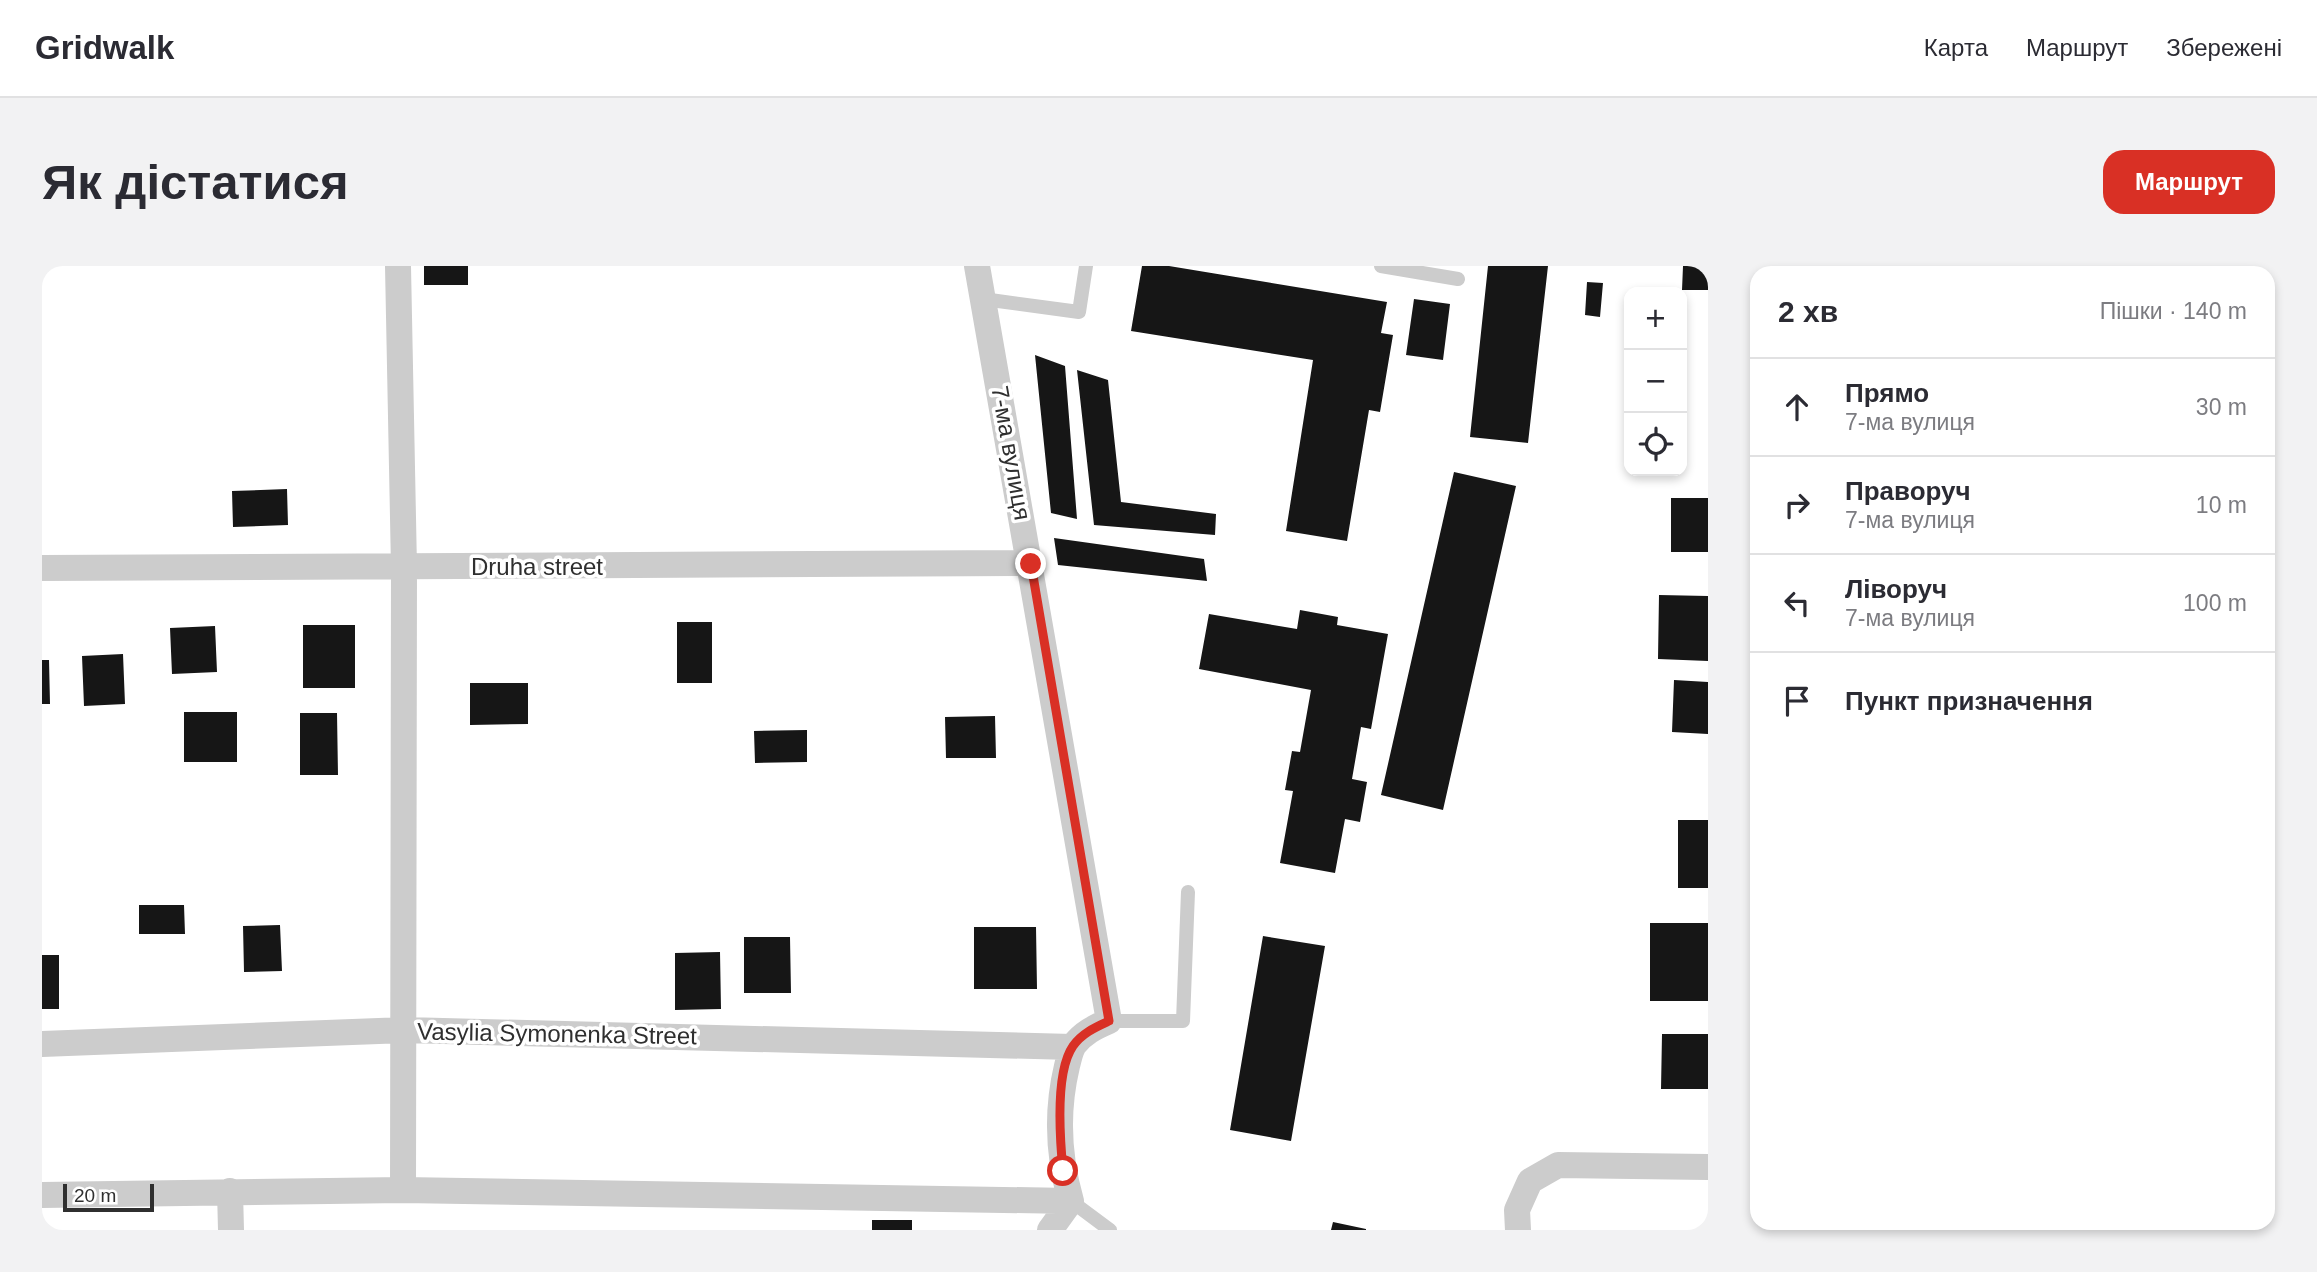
<!DOCTYPE html>
<html lang="uk">
<head>
<meta charset="utf-8">
<style>
  body { margin:0; font-family:Helvetica,sans-serif; background:#f2f2f3; color:#2b2b33 }
  .controls { position:absolute; right:21px; top:21px; display:grid; overflow:hidden; border-radius:14px; box-shadow:0 4px 10px #0003 }
  .controls button { width:63px; height:63px; display:grid; place-items:center; padding:0; border:0; border-bottom:2px solid #e1e1e2; background:#fff; color:#2b2b33; font:35px sans-serif }
  .scale { position:absolute; left:21px; bottom:18px; width:91px; box-sizing:border-box; padding-left:7px; border:4px solid #2f2f2f; border-top:0; font-size:19px; line-height:24px; white-space:nowrap; color:#2f2f2f; -webkit-text-stroke:5px #fff; paint-order:stroke }
  .stop { position:absolute; width:21px; height:21px; margin:-16px; border:5px solid #d93025; border-radius:50%; background:#fff }
  .stop.end { background:#d93025; border-color:#fff; box-shadow:0 2px 7px #0008 }
  .list { margin:0; padding:0; list-style:none }
  h2 { display:flex; justify-content:space-between; align-items:center; height:91px; margin:0; padding:0 28px; font-size:30px }
  h2 small { font-size:23px; font-weight:400; color:#7c7c81 }
  .list li { display:grid; grid-template-columns:46px 1fr auto; gap:21px; align-items:center; box-sizing:border-box; height:98px; padding:0 28px; border-top:2px solid #e1e1e2 }
  .list b { display:block; font-size:26px; white-space:nowrap }
  .list p { margin:0; font-size:23px; white-space:nowrap; color:#7c7c81 }
  .list em { font-size:23px; font-style:normal; color:#7c7c81 }
  .icon { flex:none; width:38px; height:38px; fill:none; stroke:currentColor; stroke-width:2; stroke-linecap:round; stroke-linejoin:round }
  .map { position:relative; flex:none; width:1666px; height:964px; overflow:hidden; border-radius:21px }
  header { display:flex; align-items:center; gap:42px; box-sizing:border-box; height:98px; padding:0 35px; background:#fff; border-bottom:2px solid #e1e1e2 }
  header strong { font-size:33px }
  nav { display:flex; gap:38px; margin-inline-start:auto; font-size:24px }
  .intro { display:flex; align-items:center; justify-content:space-between; box-sizing:border-box; height:168px; padding:0 42px }
  h1 { margin:0; font-size:49px }
  .button { padding:18px 32px; border-radius:21px; background:#d93025; color:#fff; font-size:24px; font-weight:700 }
  main { display:flex; gap:42px; padding:0 42px }
  aside { flex:1; background:#fff; border-radius:21px; box-shadow:0 4px 10px #0003 }
  .map>svg:first-child { display:block }
</style>
</head>
<body>
<header>
<strong>Gridwalk</strong>
<nav><a>Карта</a><a>Маршрут</a><a>Збережені</a></nav>
</header>
<div class="intro"><h1>Як дістатися</h1><a class="button">Маршрут</a></div>
<main>
<div class="map">
<svg width="1666" height="964" viewBox="0 0 1666 964">
  <rect width="100%" height="100%" fill="#fff"/>
  <!-- building -->
  <path fill="#161616" d="M 382,0 L 426,0 L 426,19 L 382,19 Z
    M 1100,0 L 1127,0 L 1345,36 L 1339,67 L 1351,69 L 1338,146 L 1327,144 L 1305,275 L 1244,265 L 1271,94 L 1089,65 Z
    M 1446,0 L 1506,0 L 1486,177 L 1428,171 Z
    M 1641,0 L 1666,0 L 1666,24 L 1640,24 Z
    M 1545,16 L 1561,17 L 1558,51 L 1543,49 Z
    M 1372,33 L 1408,38 L 1401,94 L 1364,89 Z
    M 993,89 L 1023,100 L 1035,253 L 1009,247 Z
    M 1035,104 L 1066,114 L 1079,236 L 1174,248 L 1173,269 L 1052,259 Z
    M 1412,206 L 1474,220 L 1401,544 L 1339,529 Z
    M 245,223 L 246,259 L 191,261 L 190,225 Z
    M 1629,232 L 1666,232 L 1666,286 L 1629,286 Z
    M 1012,272 L 1162,293 L 1165,315 L 1016,299 Z
    M 1617,329 L 1666,330 L 1666,395 L 1616,393 Z
    M 1258,344 L 1296,351 L 1295,359 L 1346,368 L 1329,463 L 1319,461 L 1310,513 L 1325,516 L 1318,556 L 1303,553 L 1293,607 L 1238,597 L 1251,525 L 1243,524 L 1250,485 L 1258,486 L 1269,424 L 1157,403 L 1167,348 L 1255,363 Z
    M 635,356 L 670,356 L 670,417 L 635,417 Z
    M 261,359 L 313,359 L 313,422 L 261,422 Z
    M 173,360 L 175,406 L 130,408 L 128,362 Z
    M 81,388 L 83,438 L 42,440 L 40,390 Z
    M 0,394 L 7,394 L 8,438 L 0,438 Z
    M 1632,414 L 1666,416 L 1666,468 L 1630,466 Z
    M 428,417 L 486,417 L 486,458 L 428,459 Z
    M 142,446 L 195,446 L 195,496 L 142,496 Z
    M 258,447 L 295,447 L 296,509 L 258,509 Z
    M 953,450 L 954,492 L 904,492 L 903,451 Z
    M 765,464 L 765,496 L 713,497 L 712,465 Z
    M 1636,554 L 1666,554 L 1666,622 L 1636,622 Z
    M 97,639 L 142,639 L 143,668 L 97,668 Z
    M 1608,657 L 1666,657 L 1666,735 L 1608,735 Z
    M 238,659 L 240,705 L 202,706 L 201,660 Z
    M 932,661 L 994,661 L 995,723 L 932,723 Z
    M 1221,670 L 1283,680 L 1249,875 L 1188,864 Z
    M 702,671 L 748,671 L 749,727 L 702,727 Z
    M 678,686 L 679,743 L 633,744 L 633,687 Z
    M 0,689 L 17,689 L 17,743 L 0,743 Z
    M 1620,768 L 1666,768 L 1666,823 L 1619,823 Z
    M 830,954 L 870,954 L 870,964 L 830,964 Z
    M 1291,956 L 1324,963 L 1324,964 L 1289,964 Z"/>
  <g fill="none" stroke-linecap="round" stroke-linejoin="round">
    <!-- service -->
    <path stroke="#ccc" stroke-width="14" d="M 1339,0 L 1416,13
      M 941,33 L 1037,46 L 1044,0
      M 1067,755 L 1141,755 L 1146,626
      M 1029,935 L 1068,964"/>
    <!-- minor -->
    <path stroke="#ccc" stroke-width="26" d="M 356,0 L 362,302 L 361,924
      M 935,0 L 1067,755 C 1053,761 1041,767 1032,779 C 1028,785 1027,793 1025,800 C 1014,846 1016,890 1029,935
      M 0,302 L 989,297
      M 0,778 L 363,764 L 1030,781
      M 188,925 L 189,964
      M 0,929 L 361,924 L 1029,935
      M 1008,964 L 1029,935
      M 1476,964 L 1475,944 L 1488,915 L 1516,899 L 1666,901"/>
  </g>
  <g fill="none" stroke-linecap="round" stroke-linejoin="round">
    <!-- route -->
    <path stroke="#d93025" stroke-width="9" d="M 989,298 L 1067,755 C 1054,761 1040,767 1031,780 C 1013,806 1018,874 1021,905"/>
  </g>
  <g text-anchor="middle" stroke-width="7" stroke-linejoin="round" paint-order="stroke">
    <!-- street labels -->
    <g font-size="24" fill="#2f2f2f" stroke="#fff">
      <text transform="translate(969 187) rotate(80)" y="8">7-ма вулиця</text>
      <text x="495" y="309">Druha street</text>
      <text transform="translate(515 768) rotate(1)" y="8">Vasylia Symonenka Street</text>
    </g>
  </g>
</svg>
<div class="controls">
<button>+</button>
<button>−</button>
<button><svg class="icon" aria-label="locate" viewBox="0 0 24 24"><circle cx="12" cy="12" r="6"/><path d="M12 2v4M12 18v4M2 12h4M18 12h4"/></svg></button>
</div>
<div class="scale">20 m</div>
<div class="stop" style="left:1021px;top:905px"></div>
<div class="stop end" style="left:989px;top:298px"></div>
</div>
<aside>
<h2>2 хв<small>Пішки · 140 m</small></h2>
<ul class="list">
<li><svg class="icon" aria-label="ahead" viewBox="0 0 24 24"><path d="M12 20V5M6 11l6-6 6 6"/></svg><div><b>Прямо</b><p>7-ма вулиця</p></div><em>30 m</em></li>
<li><svg class="icon" aria-label="right" viewBox="0 0 24 24"><path d="M7 20v-9h11M14 6l5 5-5 5"/></svg><div><b>Праворуч</b><p>7-ма вулиця</p></div><em>10 m</em></li>
<li><svg class="icon" aria-label="left" viewBox="0 0 24 24"><path d="M17 20v-9H6M10 6l-5 5 5 5"/></svg><div><b>Ліворуч</b><p>7-ма вулиця</p></div><em>100 m</em></li>
<li><svg class="icon" aria-label="arrive" viewBox="0 0 24 24"><path d="M6 21V4h12l-3 4 3 4H6"/></svg><div><b>Пункт призначення</b></div></li>
</ul>
</aside>
</main>
</body>
</html>
